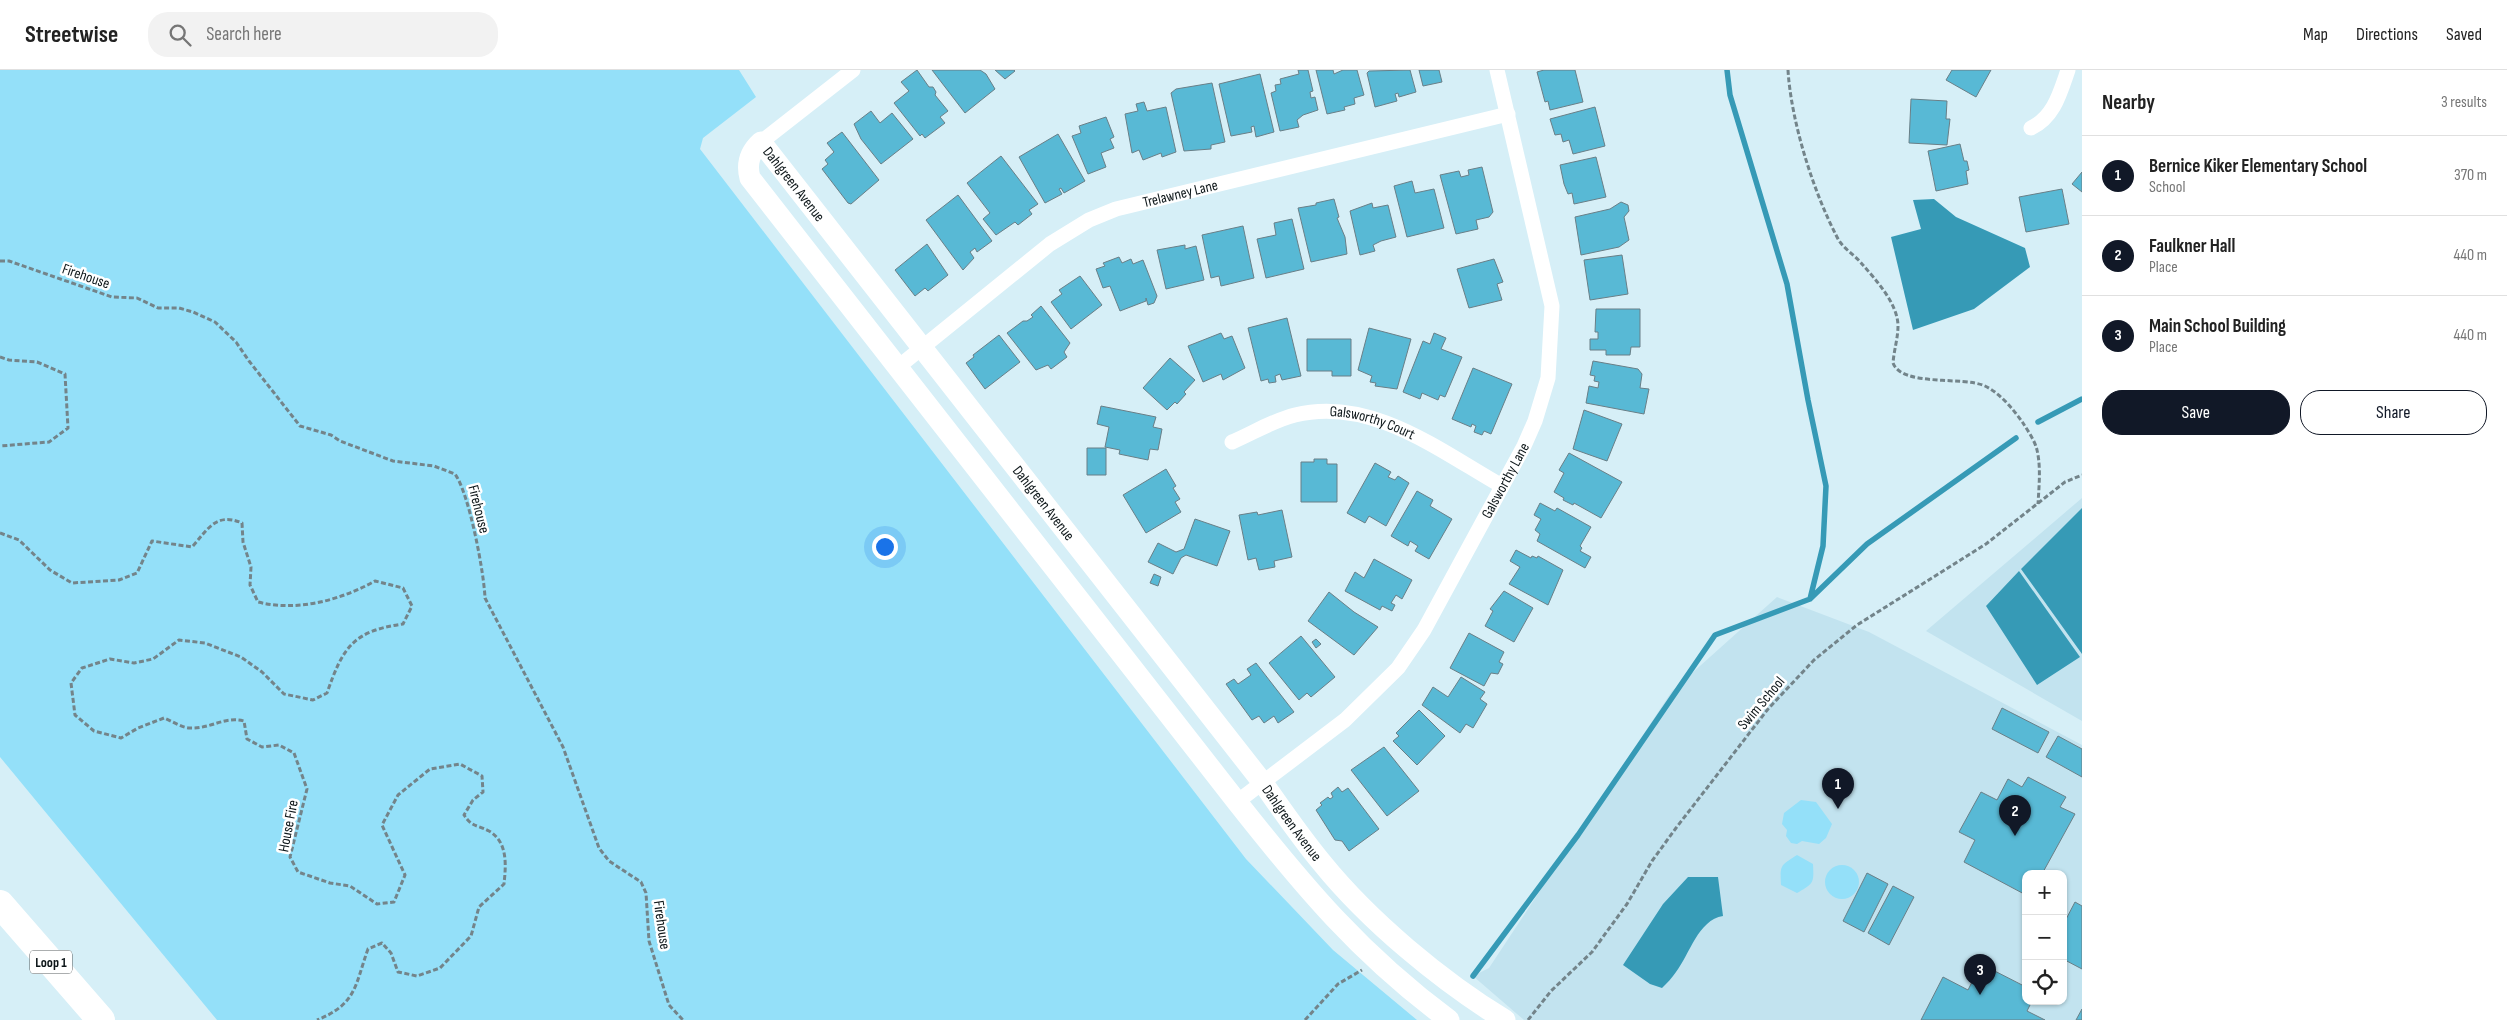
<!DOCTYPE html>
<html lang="en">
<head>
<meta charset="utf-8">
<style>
  body { margin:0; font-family:"Sofia Sans Condensed",sans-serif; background:#f2f2f2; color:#222 }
  .controls { position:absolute; right:15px; bottom:15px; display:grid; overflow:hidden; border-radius:10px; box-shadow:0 1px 4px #0004 }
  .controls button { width:45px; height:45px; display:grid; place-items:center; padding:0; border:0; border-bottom:1px solid #e0e0e0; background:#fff; color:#222; font:25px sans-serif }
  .you { position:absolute; left:884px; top:476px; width:18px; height:18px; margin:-12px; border:4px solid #fff; border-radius:50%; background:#1a73e8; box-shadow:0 0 0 8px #1a73e833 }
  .badge { display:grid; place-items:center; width:32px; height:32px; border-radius:50%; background:#111827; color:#fff; font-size:16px; font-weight:700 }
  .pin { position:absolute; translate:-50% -41px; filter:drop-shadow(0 1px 2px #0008) }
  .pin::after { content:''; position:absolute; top:26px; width:18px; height:15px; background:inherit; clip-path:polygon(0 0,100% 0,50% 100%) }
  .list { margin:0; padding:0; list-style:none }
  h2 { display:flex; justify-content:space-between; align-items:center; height:65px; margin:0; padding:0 20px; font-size:21px }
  h2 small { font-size:16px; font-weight:400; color:#767676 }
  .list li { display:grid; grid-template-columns:32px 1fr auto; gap:15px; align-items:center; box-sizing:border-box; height:80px; padding:0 20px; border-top:1px solid #e0e0e0 }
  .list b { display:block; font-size:19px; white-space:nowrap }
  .list p { margin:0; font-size:16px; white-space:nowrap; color:#767676 }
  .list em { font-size:16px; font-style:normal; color:#767676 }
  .actions { display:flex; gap:10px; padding:15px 20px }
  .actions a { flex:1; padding:11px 0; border:1px solid #111827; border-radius:20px; text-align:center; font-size:18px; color:#111827 }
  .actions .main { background:#111827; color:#fff }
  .icon { flex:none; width:28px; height:28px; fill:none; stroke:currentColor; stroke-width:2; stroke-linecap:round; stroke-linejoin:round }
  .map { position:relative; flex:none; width:2082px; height:950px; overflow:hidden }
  header { display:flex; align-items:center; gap:30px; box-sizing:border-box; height:70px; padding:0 25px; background:#fff; border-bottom:1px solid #e0e0e0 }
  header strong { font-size:24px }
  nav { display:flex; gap:28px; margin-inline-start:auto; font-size:18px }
  .search { width:350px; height:45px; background:#f2f2f2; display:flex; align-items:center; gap:12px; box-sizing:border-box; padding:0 18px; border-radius:20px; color:#767676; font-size:19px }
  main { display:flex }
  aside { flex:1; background:#fff }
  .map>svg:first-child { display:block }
</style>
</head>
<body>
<header>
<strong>Streetwise</strong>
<div class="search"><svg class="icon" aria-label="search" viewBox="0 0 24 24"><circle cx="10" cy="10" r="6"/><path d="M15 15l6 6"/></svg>Search here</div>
<nav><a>Map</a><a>Directions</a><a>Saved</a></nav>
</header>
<main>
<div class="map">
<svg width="2082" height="950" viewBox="0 0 2082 950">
  <rect width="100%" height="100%" fill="#d6eff7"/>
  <!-- built -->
  <path fill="#c2e3ef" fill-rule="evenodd" d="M 2082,428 L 2082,651 L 1926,561 Z
    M 1777,527 L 1869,562 L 2082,675 L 2082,950 L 1524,950 L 1473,906 L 1489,898 L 1672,621 ZM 2026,804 L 2063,804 L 2063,931 L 2026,931 Z"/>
  <!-- green -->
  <path fill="#94e0f9" d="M 0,0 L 739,0 L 756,27 L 703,68 L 700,79 L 1246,789 L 1333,880 L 1417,950 L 217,950 L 0,687 Z
    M 1801,730 L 1816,732 L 1832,754 L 1826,768 L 1819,774 L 1802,771 L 1797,774 L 1791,773 L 1786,766 L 1787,760 L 1782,754 L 1784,743 Z
    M 1797,785 L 1813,794 C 1814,813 1814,813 1797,823 L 1781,815 C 1780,795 1780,796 1797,785 Z
    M1825 812a17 17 0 1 1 34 0a17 17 0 1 1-34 0Z"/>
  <!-- water -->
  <path fill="#369ab6" d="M 1934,129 L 1956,147 L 2025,178 L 2030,197 L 1974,239 L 1913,260 L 1891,167 L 1921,159 L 1913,130 Z
    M 2082,438 L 2082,584 L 2021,499 Z
    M 2019,501 L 2080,587 L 2037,615 L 1986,536 Z
    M 1688,807 L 1718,807 L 1723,846 C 1698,850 1690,884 1676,902 C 1672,908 1667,913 1662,918 L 1650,914 L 1623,895 L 1663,834 Z"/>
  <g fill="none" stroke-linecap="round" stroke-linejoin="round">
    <!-- stream -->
    <path stroke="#369ab6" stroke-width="5.5" d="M 1727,0 L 1730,25 L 1787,214 L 1808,330 L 1826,416 L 1823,476 L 1810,529
      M 2038,352 L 2082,329
      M 1473,906 L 1578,765 L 1715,565 L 1810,529 L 1867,474 L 2016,368"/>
  </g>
  <!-- building -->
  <path fill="#58b9d5" stroke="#697f87" d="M 917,0 L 929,17 L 933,17 L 936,22 L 935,25 L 948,41 L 940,47 L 945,53 L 925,68 L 922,64 L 920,66 L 894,33 L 909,21 L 901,12 Z
    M 932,0 L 980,0 L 986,4 L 995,19 L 965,43 Z
    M 995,0 L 1014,0 L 1015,1 L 1005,9 Z
    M 1298,0 L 1308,0 L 1313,21 L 1310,22 L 1311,28 L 1315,27 L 1318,40 L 1303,45 L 1297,50 L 1299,57 L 1280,61 L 1271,23 L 1276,21 L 1275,15 L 1281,14 L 1280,9 L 1299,4 Z
    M 1316,0 L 1333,0 L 1334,4 L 1343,0 L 1357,0 L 1364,25 L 1354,28 L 1355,34 L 1344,37 L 1345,40 L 1327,44 Z
    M 1410,0 L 1416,22 L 1399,27 L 1398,23 L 1395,24 L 1397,31 L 1375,37 L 1367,3 L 1369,1 Z
    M 1439,0 L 1442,12 L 1423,16 L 1419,0 Z
    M 1544,0 L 1575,0 L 1583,32 L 1550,40 L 1548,31 L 1545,32 L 1537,2 Z
    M 1952,0 L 1991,0 L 1976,27 L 1946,10 Z
    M 1260,4 L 1274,62 L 1256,67 L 1254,56 L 1251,57 L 1252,62 L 1231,66 L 1219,14 Z
    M 1212,13 L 1225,72 L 1211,75 L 1211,79 L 1184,81 L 1171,23 L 1176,19 Z
    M 1911,29 L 1947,31 L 1946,49 L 1950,49 L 1947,75 L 1909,73 Z
    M 1144,32 L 1147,41 L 1166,37 L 1176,82 L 1162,87 L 1161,83 L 1143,90 L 1139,80 L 1132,83 L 1125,44 L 1138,41 L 1136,34 Z
    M 1595,37 L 1605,76 L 1573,84 L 1569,70 L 1563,72 L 1561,64 L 1555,65 L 1550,49 Z
    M 871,41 L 880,53 L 892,43 L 913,69 L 881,94 L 861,69 L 854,54 Z
    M 1106,47 L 1114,67 L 1110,69 L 1114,78 L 1101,83 L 1106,97 L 1088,104 L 1072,66 L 1081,63 L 1079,56 Z
    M 842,62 L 879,110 L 851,134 L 848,133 L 822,99 L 828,94 L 825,90 L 834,82 L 827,73 Z
    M 1058,64 L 1085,111 L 1064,123 L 1061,118 L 1059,119 L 1062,124 L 1045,133 L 1019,87 Z
    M 1960,74 L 1964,91 L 1967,91 L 1969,100 L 1966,101 L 1968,114 L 1936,121 L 1928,81 Z
    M 1001,86 L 1038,134 L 1029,140 L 1032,144 L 1018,155 L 1015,152 L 996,165 L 983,149 L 990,143 L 967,113 Z
    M 1596,87 L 1606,127 L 1574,134 L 1572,123 L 1568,124 L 1564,114 L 1560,95 Z
    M 1482,97 L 1493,142 L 1489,147 L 1476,150 L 1478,159 L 1456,164 L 1440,105 L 1459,101 L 1461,107 L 1469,105 L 1468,100 Z
    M 2082,102 L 2082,122 L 2072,114 Z
    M 1412,111 L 1415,123 L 1434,119 L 1444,158 L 1407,167 L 1394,116 Z
    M 2062,119 L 2069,154 L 2026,162 L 2019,127 Z
    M 958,125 L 992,171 L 977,182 L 975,178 L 970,182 L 974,188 L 963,200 L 926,150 Z
    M 1334,129 L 1339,147 L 1337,148 L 1345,167 L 1347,184 L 1311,192 L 1298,138 L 1316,135 L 1316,133 Z
    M 1621,132 L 1628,135 L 1629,141 L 1624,147 L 1629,170 L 1619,177 L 1581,185 L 1575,147 L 1610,139 Z
    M 1372,133 L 1373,138 L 1388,135 L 1396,167 L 1381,171 L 1373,175 L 1375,181 L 1360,185 L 1350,141 Z
    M 1292,149 L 1304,199 L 1266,208 L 1257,169 L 1276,165 L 1274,153 Z
    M 1243,156 L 1254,208 L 1221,216 L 1219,206 L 1211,208 L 1202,165 Z
    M 927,174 L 948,205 L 928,221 L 925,218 L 915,226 L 895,200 Z
    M 1185,175 L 1185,179 L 1196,176 L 1204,210 L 1166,219 L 1157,180 Z
    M 1622,185 L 1628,224 L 1590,230 L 1584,190 Z
    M 1119,187 L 1122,193 L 1131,189 L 1133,194 L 1143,190 L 1157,226 L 1154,233 L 1148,235 L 1146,228 L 1146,231 L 1120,241 L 1110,216 L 1103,218 L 1096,199 L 1105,196 L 1103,193 Z
    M 1494,189 L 1503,212 L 1497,214 L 1502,230 L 1469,238 L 1457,199 Z
    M 1080,206 L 1102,235 L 1071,259 L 1051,232 L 1062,224 L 1059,220 Z
    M 1041,236 L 1070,273 L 1064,282 L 1067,287 L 1051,299 L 1048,295 L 1036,300 L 1007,263 L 1023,251 L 1027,251 L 1033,247 L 1031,245 Z
    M 1596,239 L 1640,239 L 1640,277 L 1631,277 L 1630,285 L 1606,285 L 1606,280 L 1590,280 L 1590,269 L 1598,269 L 1598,262 L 1595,262 Z
    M 1287,248 L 1301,306 L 1282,310 L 1280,304 L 1275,306 L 1276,312 L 1269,313 L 1268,309 L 1261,311 L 1248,258 Z
    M 1369,258 L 1411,269 L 1397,319 L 1375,316 L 1376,313 L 1370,312 L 1372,306 L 1358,300 Z
    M 1221,263 L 1224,269 L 1232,266 L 1245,298 L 1223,310 L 1221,304 L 1203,312 L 1188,276 Z
    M 1434,263 L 1446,268 L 1441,279 L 1462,287 L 1445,327 L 1440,325 L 1438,330 L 1422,323 L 1420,329 L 1403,322 L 1423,271 L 1430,274 Z
    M 999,265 L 1020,292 L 985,319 L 966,293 L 974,287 L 973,285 Z
    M 1307,269 L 1351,269 L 1351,306 L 1332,306 L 1332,301 L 1307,301 Z
    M 1170,288 L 1195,310 L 1184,322 L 1186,324 L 1177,334 L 1175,332 L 1167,340 L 1143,318 Z
    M 1593,291 L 1638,299 L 1642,304 L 1640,318 L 1649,319 L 1644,344 L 1586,333 L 1589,316 L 1598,318 L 1599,312 L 1594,311 L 1595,306 L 1590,305 Z
    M 1473,298 L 1512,314 L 1491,364 L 1484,361 L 1482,365 L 1474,362 L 1476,356 L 1472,354 L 1471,357 L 1452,349 Z
    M 1101,336 L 1156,347 L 1153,357 L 1162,359 L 1158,380 L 1150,379 L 1148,390 L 1119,384 L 1120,380 L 1105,377 L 1109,357 L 1097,354 Z
    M 1584,340 L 1622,354 L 1607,391 L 1573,379 Z
    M 1087,378 L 1106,378 L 1106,405 L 1087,405 Z
    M 1569,383 L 1622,412 L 1601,448 L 1574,433 L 1573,435 L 1563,430 L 1564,428 L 1554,422 L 1564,403 L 1559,400 Z
    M 1314,389 L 1327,389 L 1327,394 L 1337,394 L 1337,432 L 1301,432 L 1301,392 L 1314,392 Z
    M 1375,393 L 1391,402 L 1388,407 L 1395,410 L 1398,406 L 1409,413 L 1386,456 L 1369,446 L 1365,453 L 1347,443 Z
    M 1166,399 L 1176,416 L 1173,418 L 1180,429 L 1175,432 L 1181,442 L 1146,463 L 1123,425 Z
    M 1417,421 L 1433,430 L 1430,436 L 1452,449 L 1429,489 L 1415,481 L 1418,476 L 1410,471 L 1408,476 L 1391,466 Z
    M 1540,433 L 1555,441 L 1557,438 L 1591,457 L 1580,476 L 1582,478 L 1580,481 L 1591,487 L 1585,498 L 1537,471 L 1540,464 L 1535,460 L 1541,449 L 1534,445 Z
    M 1282,440 L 1292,487 L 1274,491 L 1275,497 L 1259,500 L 1256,488 L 1248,490 L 1239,445 L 1257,442 L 1258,445 Z
    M 1195,449 L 1230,461 L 1217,496 L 1186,485 L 1181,488 L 1173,504 L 1148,492 L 1158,473 L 1176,482 L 1184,479 Z
    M 1516,480 L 1531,488 L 1532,486 L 1537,488 L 1538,486 L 1563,500 L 1548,535 L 1509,514 L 1520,497 L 1510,491 Z
    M 1374,489 L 1412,510 L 1402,529 L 1396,525 L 1391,533 L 1395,535 L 1392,541 L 1382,536 L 1380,540 L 1345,521 L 1355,502 L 1364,508 Z
    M 1154,504 L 1161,507 L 1158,516 L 1150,513 Z
    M 1504,521 L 1533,538 L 1514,572 L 1485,556 L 1493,541 L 1490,539 Z
    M 1329,522 L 1354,542 L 1378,557 L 1354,585 L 1308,551 Z
    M 1469,563 L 1504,582 L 1499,592 L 1503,594 L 1498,604 L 1491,603 L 1484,616 L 1450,598 Z
    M 1301,566 L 1335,607 L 1311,627 L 1307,623 L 1299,630 L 1269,593 Z
    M 1316,569 L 1321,574 L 1316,578 L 1312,572 Z
    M 1256,593 L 1294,642 L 1278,653 L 1274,646 L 1264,653 L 1259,646 L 1252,650 L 1226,614 L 1234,609 L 1238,614 L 1251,605 L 1247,599 Z
    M 1461,607 L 1485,622 L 1480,629 L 1487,634 L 1473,658 L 1466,654 L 1460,663 L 1422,635 L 1433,617 L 1448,627 Z
    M 2002,638 L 2049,662 L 2038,683 L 1992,659 Z
    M 1419,640 L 1445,666 L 1417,695 L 1393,671 L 1399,666 L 1396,663 Z
    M 2058,666 L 2082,679 L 2082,707 L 2046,687 Z
    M 1384,677 L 1419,721 L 1387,746 L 1351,700 Z
    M 2028,707 L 2066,727 L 2060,737 L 2075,744 L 2042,804 L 2026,804 L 2026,825 L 1964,792 L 1975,770 L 1959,762 L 1981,722 L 1997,730 L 2008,709 L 2022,717 Z
    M 1338,717 L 1342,722 L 1348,718 L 1379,759 L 1349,781 L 1342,771 L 1335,770 L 1316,740 L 1322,735 L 1320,733 L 1328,727 L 1330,729 L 1333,727 L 1331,723 Z
    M 1867,803 L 1888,814 L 1864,862 L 1843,851 Z
    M 1893,816 L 1914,827 L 1889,875 L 1868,863 Z
    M 2075,832 L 2082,836 L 2082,899 L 2063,889 L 2063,855 Z
    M 1981,894 L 2026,917 L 2026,931 L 2032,931 L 2027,941 L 2045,950 L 1921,950 L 1943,907 L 1968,920 Z
    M 2082,939 L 2082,950 L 2076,950 Z"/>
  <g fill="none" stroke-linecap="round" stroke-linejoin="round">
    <!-- path -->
    <path stroke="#73848a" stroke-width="3" stroke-dasharray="5 2.5" stroke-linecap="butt" d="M 1788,0 C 1791,51 1813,121 1837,167 C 1843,179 1854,184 1862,194 C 1876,210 1898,234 1898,256 C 1898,268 1894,280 1893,293 C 1902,317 1963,306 1985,316 C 2000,323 2014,340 2023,353 C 2028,361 2035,371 2037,380 C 2041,397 2039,416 2038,434
      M 0,191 L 9,191 L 112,227 L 137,228 L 158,238 L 179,238 L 193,242 L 215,252 L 236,272 L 249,291 L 300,356 L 331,365 L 340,371 L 393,391 L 434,396 L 455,404 C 469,423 484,502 485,528 L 563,677 L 599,778 L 609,791 L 641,812 L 646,823 L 649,871 L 669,935 L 683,950
      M 0,287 L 9,290 L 37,292 L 65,304 L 68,358 L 49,372 L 0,376
      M 0,463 L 19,470 L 50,500 L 72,513 L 119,510 L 137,503 L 152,471 L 192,477 C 208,459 216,442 242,453 L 243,472 L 251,497 L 250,515 L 258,532 C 297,542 341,530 375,511 L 403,518 L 412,536 L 403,554 C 353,561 343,577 327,623 L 313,630 L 284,624 L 262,602 L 241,587 L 205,573 L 179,570 L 153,589 L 134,593 L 110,589 L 82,598 L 71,613 L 75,645 L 94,661 L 121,668 L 138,658 L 164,648 C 172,651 182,658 190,658 C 211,659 224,646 244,651 L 247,669 L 262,677 L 279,675 L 294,683 L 307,719 L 290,787 L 298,802 L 330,813 L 350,816 L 377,834 L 394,832 L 405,805 L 382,755 L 398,725 L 430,699 L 460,694 L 482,706 L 483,722 L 473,730 L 464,745 C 473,758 476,754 489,761 C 508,772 506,795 504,814 L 479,837 L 471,866 L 440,898 L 417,906 L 398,902 L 391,883 L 382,873 L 368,879 C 355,915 357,934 317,950
      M 1305,950 L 1338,914 L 1362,900
      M 1528,950 L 1551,921 L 1592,882 L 1627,834 L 1652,791 L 1676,758 L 1768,639 L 1814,590 L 1857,555 L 1986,474 L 2065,412 L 2082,405"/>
    <!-- street -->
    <g stroke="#fff" stroke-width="15">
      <path d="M 2031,58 C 2054,47 2060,23 2068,0"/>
      <path d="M 761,72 L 853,0"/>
      <path id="s1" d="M 897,298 L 1050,174 L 1089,150 L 1116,139 L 1508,44"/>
      <path id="s2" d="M 1232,372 C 1253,363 1274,350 1295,345 C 1371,326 1440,381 1502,416"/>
      <path id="s3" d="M 1237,732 L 1345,650 L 1398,598 L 1424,560 L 1524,376 L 1535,351 L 1548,308 L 1552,236 L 1497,0"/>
    </g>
    <!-- secondary -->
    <path stroke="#fff" stroke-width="21" id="s4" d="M 1449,950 C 1361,885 1304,817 1237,732 L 750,108 C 746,93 750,82 761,72 L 1263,713 C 1282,740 1301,768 1322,793 C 1369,851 1441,911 1505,950"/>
    <!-- highway -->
    <path stroke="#fff" stroke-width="28" d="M 0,834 L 101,950"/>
  </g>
  <g text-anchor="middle" stroke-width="5" stroke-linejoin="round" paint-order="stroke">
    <!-- shield labels -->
    <rect fill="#fff" stroke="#565c5e" stroke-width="1" x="30" y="880.5" width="42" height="23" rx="4"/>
    <g font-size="14" font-weight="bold" fill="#0d1619">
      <text x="51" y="897">Loop 1</text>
    </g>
    <!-- street labels -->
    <g font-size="15" fill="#0d1619" stroke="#fff">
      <text dy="5" stroke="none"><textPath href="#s4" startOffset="1190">Dahlgreen Avenue</textPath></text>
      <text dy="5" stroke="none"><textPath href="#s1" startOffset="338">Trelawney Lane</textPath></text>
      <text transform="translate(86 206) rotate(19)" y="5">Firehouse</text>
      <text dy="5" stroke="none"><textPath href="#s2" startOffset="148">Galsworthy Court</textPath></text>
      <text dy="5" stroke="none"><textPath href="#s3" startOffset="426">Galsworthy Lane</textPath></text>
      <text dy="5" stroke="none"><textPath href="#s4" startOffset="1595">Dahlgreen Avenue</textPath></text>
      <text transform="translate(479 439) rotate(76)" y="5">Firehouse</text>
      <text transform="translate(1761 633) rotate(-50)" y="5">Swim School</text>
      <text dy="5" stroke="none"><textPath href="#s4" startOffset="2000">Dahlgreen Avenue</textPath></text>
      <text transform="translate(288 756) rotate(-79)" y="5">House Fire</text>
      <text transform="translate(662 855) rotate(82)" y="5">Firehouse</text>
    </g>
  </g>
</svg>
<div class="controls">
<button>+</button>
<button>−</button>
<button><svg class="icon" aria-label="locate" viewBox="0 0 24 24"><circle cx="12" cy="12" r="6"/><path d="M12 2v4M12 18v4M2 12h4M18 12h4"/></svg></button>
</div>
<div class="you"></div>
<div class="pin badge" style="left:1838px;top:739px">1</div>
<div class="pin badge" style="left:2015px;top:766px">2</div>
<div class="pin badge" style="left:1980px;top:925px">3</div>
</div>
<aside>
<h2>Nearby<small>3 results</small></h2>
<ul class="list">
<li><span class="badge">1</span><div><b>Bernice Kiker Elementary School</b><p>School</p></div><em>370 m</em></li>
<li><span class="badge">2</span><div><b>Faulkner Hall</b><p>Place</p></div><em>440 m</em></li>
<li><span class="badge">3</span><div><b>Main School Building</b><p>Place</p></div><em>440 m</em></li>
</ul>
<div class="actions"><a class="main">Save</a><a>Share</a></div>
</aside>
</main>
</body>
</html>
